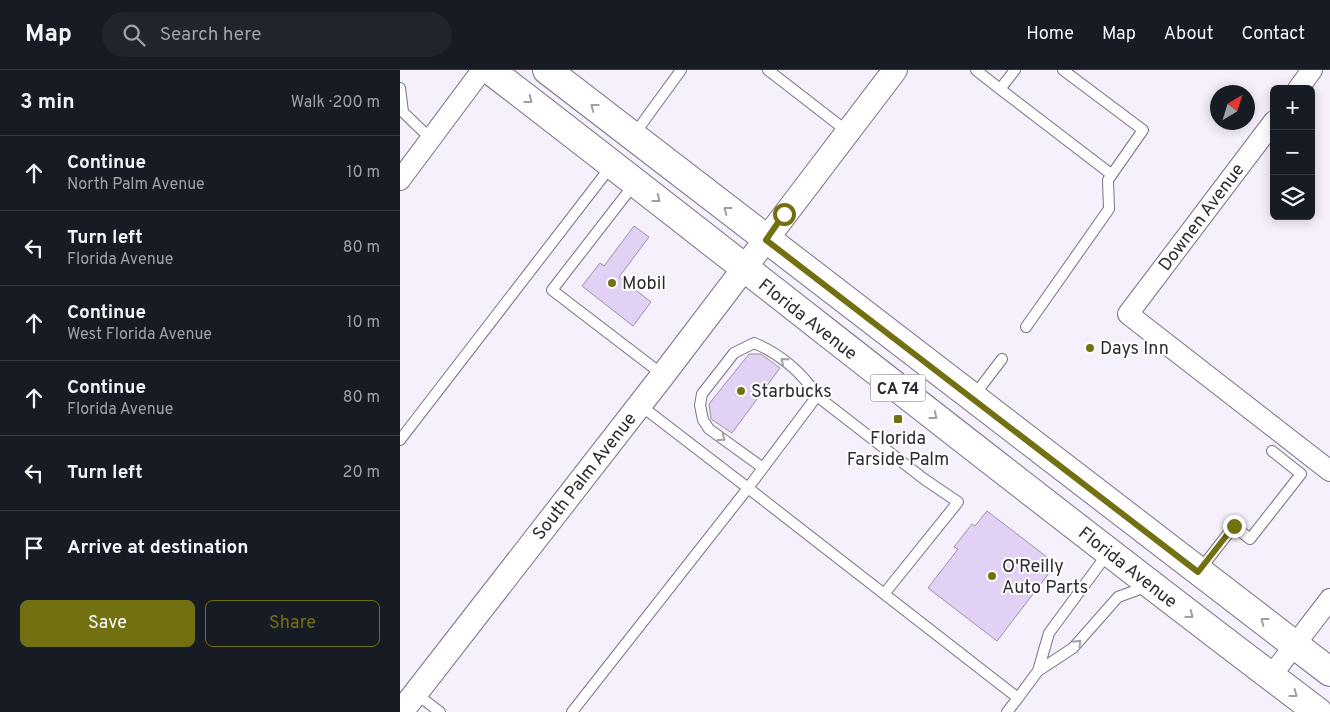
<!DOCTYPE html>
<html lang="en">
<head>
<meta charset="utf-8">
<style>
  body { margin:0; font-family:Overpass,sans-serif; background:#20242c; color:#f1f3f6 }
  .controls { position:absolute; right:15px; top:15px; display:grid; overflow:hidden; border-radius:8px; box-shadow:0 2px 12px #0003 }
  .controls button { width:45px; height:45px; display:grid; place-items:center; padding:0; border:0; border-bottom:1px solid #363941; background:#171b24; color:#f1f3f6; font:25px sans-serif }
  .compass { position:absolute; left:810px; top:15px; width:45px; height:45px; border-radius:50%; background:#171b24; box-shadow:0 2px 12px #0003; rotate:38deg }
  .stop { position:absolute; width:15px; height:15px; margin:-11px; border:4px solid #727011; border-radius:50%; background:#fff }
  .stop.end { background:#727011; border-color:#fff; box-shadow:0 1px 5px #0008 }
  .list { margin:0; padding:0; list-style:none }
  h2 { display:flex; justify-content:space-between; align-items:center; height:65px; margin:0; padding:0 20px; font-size:21px }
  h2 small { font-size:16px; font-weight:400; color:#9ea1a6 }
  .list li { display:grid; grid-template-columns:32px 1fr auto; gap:15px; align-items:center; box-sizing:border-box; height:75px; padding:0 20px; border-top:1px solid #363941 }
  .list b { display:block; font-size:19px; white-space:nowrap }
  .list p { margin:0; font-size:16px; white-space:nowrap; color:#9ea1a6 }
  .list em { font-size:16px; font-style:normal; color:#9ea1a6 }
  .actions { display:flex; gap:10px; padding:15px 20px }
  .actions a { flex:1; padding:11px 0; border:1px solid #727011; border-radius:8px; text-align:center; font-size:18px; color:#727011 }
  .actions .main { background:#727011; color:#fff }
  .icon { flex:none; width:28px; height:28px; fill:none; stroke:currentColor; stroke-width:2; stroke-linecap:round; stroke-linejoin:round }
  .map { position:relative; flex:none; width:930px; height:642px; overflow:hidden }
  header { display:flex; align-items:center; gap:30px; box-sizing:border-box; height:70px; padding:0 25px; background:#171b24; border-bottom:1px solid #363941 }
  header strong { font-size:24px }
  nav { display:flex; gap:28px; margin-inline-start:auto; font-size:18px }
  .search { width:350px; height:45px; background:#20242c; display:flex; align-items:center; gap:12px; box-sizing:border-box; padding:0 18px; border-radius:28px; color:#9ea1a6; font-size:19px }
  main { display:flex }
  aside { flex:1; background:#171b24 }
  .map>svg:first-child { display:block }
</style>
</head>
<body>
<header>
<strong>Map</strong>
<div class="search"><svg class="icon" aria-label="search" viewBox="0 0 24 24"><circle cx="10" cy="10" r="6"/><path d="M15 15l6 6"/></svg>Search here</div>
<nav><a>Home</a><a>Map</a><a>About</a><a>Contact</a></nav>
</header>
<main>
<aside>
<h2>3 min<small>Walk · 200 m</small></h2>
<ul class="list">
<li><svg class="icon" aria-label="ahead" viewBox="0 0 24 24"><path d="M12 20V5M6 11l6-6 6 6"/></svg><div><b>Continue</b><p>North Palm Avenue</p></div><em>10 m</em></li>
<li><svg class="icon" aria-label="left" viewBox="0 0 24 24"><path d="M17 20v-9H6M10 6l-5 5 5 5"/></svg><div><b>Turn left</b><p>Florida Avenue</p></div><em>80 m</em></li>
<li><svg class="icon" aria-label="ahead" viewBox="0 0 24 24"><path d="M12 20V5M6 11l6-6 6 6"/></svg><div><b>Continue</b><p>West Florida Avenue</p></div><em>10 m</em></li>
<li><svg class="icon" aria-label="ahead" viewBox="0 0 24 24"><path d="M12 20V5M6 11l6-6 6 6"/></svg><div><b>Continue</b><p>Florida Avenue</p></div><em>80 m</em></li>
<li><svg class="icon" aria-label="left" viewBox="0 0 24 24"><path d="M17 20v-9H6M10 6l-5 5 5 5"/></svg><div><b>Turn left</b></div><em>20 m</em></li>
<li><svg class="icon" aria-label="arrive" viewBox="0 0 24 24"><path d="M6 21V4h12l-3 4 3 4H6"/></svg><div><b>Arrive at destination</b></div></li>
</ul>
<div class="actions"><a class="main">Save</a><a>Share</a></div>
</aside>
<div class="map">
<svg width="930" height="642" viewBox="0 0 930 642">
  <rect width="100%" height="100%" fill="#f6f0fc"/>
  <!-- building -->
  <path fill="#e1d1f4" stroke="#9b92a5" d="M 234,156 L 249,167 L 219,207 L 251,232 L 233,256 L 182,216 L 200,193 L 204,196 Z
    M 349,284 L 361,284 L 380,298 L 332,363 L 311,349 L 309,334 Z
    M 587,441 L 656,494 L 597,571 L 528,518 L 558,479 L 554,477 L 572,454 L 575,456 Z"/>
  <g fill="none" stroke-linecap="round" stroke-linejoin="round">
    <defs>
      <path id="service" d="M 368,0 L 448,62
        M 576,0 L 600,19 L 615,0
        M 0,18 L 3,42 L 31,69
        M 600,19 L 711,104
        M 233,66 L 281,0
        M 235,113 L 152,220 L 263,305
        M 626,257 L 709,139 L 708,110 L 743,60 L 663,0
        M 573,327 L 602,289
        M 0,370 L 212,95
        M 363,398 L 309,359 L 303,350 L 300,335 L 302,324 L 334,283 L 354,273 C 379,283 403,303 417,326
        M 799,501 L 834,456 L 850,469 L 901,404 L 872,381
        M 484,524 L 558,432 L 524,409 L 417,326 L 348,418 L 618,628 L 607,642
        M 638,601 L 649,563 L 708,483
        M 15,623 L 40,642
        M 618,628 L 638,601 L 673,578 L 718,527 L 748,516
        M 172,642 L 348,418 L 240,335"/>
      <path id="minor" d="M 898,19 L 912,0
        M 874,51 L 728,244 L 930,401
        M 0,110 L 82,0
        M 871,606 L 930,529"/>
      <path id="tertiary" d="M 1,642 L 263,305 L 495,0"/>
      <path id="primary" d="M 90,0 C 367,213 639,432 918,642
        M 147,0 L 930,602"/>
    </defs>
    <!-- service casing -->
    <use href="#service" stroke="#797183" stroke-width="12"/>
    <!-- minor casing -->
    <use href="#minor" stroke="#797183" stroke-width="22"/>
    <!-- tertiary casing -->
    <use href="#tertiary" stroke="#797183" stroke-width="26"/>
    <!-- primary casing -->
    <use href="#primary" stroke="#797183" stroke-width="30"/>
    <!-- service -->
    <use href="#service" stroke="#fff" stroke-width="10"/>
    <!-- minor -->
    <use href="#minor" stroke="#fff" stroke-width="20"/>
    <!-- tertiary -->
    <use href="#tertiary" stroke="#fff" stroke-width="24"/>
    <!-- primary -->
    <use href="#primary" stroke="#fff" stroke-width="28"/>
  </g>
  <!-- one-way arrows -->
  <defs><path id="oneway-chevron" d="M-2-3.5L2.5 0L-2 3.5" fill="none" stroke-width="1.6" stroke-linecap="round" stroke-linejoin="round" transform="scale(1.25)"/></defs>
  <g stroke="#a19fa3">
    <use href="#oneway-chevron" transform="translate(129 30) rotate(37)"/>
    <use href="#oneway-chevron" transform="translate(194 37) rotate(-142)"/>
    <use href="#oneway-chevron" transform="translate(257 129) rotate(38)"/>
    <use href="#oneway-chevron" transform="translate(327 140) rotate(-142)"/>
    <use href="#oneway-chevron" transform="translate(384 291) rotate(-141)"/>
    <use href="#oneway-chevron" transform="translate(534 346) rotate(38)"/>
    <use href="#oneway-chevron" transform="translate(322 368) rotate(36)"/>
    <use href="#oneway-chevron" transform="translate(790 545) rotate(37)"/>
    <use href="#oneway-chevron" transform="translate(864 551) rotate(-143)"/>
    <use href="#oneway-chevron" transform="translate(678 573) rotate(-47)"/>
    <use href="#oneway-chevron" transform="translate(894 624) rotate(37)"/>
  </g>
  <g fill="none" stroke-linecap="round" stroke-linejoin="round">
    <!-- route -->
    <path stroke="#727011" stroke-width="6" d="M 384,144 L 366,170 L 798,502 L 834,456"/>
  </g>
  <!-- markers -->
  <g fill="#727011" stroke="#fff" stroke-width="2">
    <circle cx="212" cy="213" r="5"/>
    <circle cx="690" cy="278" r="5"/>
    <circle cx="341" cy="321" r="5"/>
    <rect x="493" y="344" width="10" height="10" rx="2.5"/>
    <circle cx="592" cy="506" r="5"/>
  </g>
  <g text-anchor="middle" stroke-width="4" stroke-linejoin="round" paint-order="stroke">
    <!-- shield labels -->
    <rect fill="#fff" stroke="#6d6a70" stroke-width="1" x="470.5" y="304.5" width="55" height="27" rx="4"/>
    <g font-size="16" font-weight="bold" fill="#2e2a32">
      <text x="498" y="324">CA 74</text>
    </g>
    <!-- street labels -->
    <g font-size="18" fill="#2e2a32" stroke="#fff">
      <text transform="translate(801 147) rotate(-53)" y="6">Downen Avenue</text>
      <text transform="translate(408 249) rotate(38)" y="6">Florida Avenue</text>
      <text transform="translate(184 406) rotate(-52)" y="6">South Palm Avenue</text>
      <text transform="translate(728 497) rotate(38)" y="6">Florida Avenue</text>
    </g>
    <!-- poi labels -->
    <g font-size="18" fill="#2e2a32" stroke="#fff" text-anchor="start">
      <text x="222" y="219">Mobil</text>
      <text x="700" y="284">Days Inn</text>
      <text x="351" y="327">Starbucks</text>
      <text x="498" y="374" text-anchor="middle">Florida<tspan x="498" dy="21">Farside Palm</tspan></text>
      <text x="602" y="502">O'Reilly<tspan x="602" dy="21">Auto Parts</tspan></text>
    </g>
  </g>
</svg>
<div class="controls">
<button>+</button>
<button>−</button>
<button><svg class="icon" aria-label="layers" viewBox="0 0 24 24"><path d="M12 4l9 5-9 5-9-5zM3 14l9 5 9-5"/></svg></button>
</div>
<svg class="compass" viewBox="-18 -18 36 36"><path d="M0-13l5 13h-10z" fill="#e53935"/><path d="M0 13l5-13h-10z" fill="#9ea1a6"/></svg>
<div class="stop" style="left:384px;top:144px"></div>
<div class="stop end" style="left:834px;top:456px"></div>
</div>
</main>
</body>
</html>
